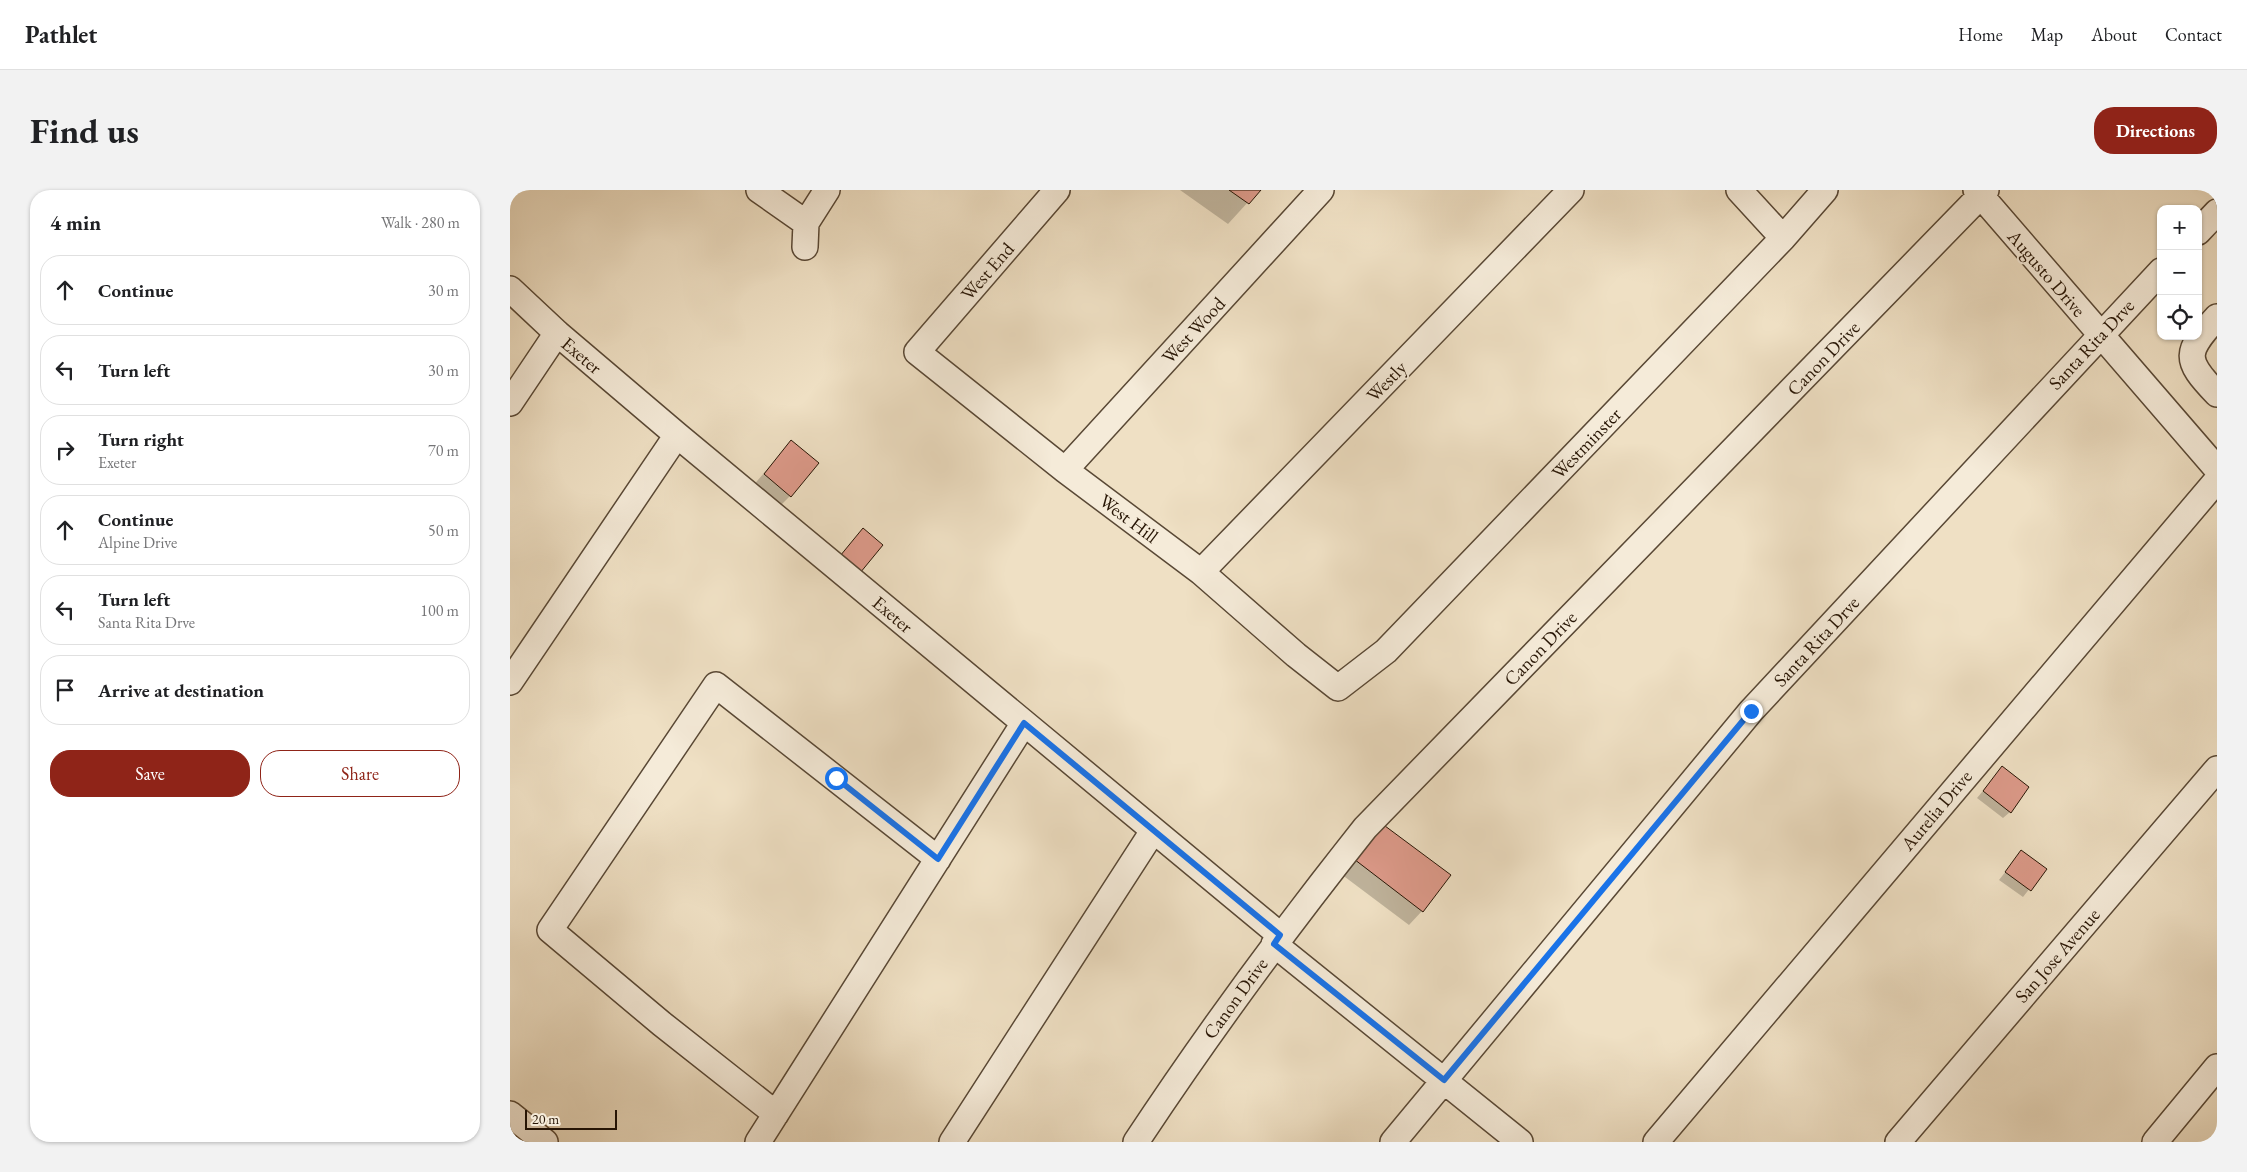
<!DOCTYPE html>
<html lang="en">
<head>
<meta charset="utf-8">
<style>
  body { margin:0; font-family:"EB Garamond",serif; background:#f2f2f2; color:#202124 }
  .controls { position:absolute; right:15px; top:15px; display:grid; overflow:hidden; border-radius:10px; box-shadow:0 1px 4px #0004 }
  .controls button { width:45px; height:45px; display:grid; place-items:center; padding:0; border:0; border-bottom:1px solid #e0e0e0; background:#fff; color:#202124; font:25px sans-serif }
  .scale { position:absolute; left:15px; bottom:12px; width:92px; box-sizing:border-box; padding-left:5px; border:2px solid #271505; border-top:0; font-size:14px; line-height:18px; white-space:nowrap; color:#271505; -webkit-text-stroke:4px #f5ebd9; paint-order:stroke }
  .stop { position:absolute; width:15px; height:15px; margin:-11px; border:4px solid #1a73e8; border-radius:50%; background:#fff }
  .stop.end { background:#1a73e8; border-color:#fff; box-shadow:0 1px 5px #0008 }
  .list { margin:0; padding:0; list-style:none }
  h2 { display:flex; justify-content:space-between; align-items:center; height:65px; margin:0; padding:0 20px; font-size:21px }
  h2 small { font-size:16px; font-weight:400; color:#757577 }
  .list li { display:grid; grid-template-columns:32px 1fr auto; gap:15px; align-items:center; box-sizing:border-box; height:70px; margin:0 10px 10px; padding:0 10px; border:1px solid #e0e0e0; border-radius:20px }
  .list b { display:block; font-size:19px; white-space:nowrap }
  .list p { margin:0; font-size:16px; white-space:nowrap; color:#757577 }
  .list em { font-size:16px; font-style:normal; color:#757577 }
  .actions { display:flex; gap:10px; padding:15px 20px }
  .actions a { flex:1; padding:11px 0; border:1px solid #8f2418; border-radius:20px; text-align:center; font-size:18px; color:#8f2418 }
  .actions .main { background:#8f2418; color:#fff }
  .icon { flex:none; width:28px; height:28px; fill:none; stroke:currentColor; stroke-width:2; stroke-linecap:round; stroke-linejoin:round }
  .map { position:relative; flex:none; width:1707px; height:952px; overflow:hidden; border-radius:20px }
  header { display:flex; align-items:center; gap:30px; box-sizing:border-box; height:70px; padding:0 25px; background:#fff; border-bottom:1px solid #e0e0e0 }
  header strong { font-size:24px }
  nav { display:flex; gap:28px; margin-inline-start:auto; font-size:18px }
  .intro { display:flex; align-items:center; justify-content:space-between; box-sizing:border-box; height:120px; padding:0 30px }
  h1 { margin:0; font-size:35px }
  .button { padding:12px 22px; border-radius:20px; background:#8f2418; color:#fff; font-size:18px; font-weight:700 }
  main { display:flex; gap:30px; padding:0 30px }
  aside { flex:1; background:#fff; border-radius:20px; box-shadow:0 1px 4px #0004 }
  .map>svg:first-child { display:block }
</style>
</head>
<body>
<header>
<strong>Pathlet</strong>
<nav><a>Home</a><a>Map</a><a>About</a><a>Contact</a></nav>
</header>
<div class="intro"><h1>Find us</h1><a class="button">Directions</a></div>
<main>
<aside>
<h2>4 min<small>Walk · 280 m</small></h2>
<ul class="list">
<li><svg class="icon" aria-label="ahead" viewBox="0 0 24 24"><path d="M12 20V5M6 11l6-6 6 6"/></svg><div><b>Continue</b></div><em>30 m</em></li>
<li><svg class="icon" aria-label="left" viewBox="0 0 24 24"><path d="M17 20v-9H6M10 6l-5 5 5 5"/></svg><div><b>Turn left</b></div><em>30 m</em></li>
<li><svg class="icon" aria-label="right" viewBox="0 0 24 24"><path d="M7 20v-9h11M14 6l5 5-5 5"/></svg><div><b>Turn right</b><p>Exeter</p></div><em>70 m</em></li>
<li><svg class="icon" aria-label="ahead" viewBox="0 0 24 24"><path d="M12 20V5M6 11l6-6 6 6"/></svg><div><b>Continue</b><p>Alpine Drive</p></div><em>50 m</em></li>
<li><svg class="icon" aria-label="left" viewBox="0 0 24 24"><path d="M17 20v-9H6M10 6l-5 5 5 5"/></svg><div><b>Turn left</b><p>Santa Rita Drve</p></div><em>100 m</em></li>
<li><svg class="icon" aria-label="arrive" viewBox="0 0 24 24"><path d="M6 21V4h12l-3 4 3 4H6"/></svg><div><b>Arrive at destination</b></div></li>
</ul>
<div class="actions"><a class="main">Save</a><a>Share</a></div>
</aside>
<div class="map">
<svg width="1707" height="952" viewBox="0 0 1707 952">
  <rect width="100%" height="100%" fill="#efe0c4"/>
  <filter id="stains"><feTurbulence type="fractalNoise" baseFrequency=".004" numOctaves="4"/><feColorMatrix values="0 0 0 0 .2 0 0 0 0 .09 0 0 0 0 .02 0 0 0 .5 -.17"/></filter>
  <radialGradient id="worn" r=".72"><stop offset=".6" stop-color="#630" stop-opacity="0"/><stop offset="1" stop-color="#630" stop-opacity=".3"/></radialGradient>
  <!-- shadow -->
  <path fill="#0003" d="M 670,0 L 749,0 L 718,34 Z
    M 281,252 L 280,306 L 266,320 L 241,298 Z
    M 1492,578 L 1500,622 L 1493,628 L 1467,608 Z
    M 854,645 L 912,721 L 899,735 L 827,681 Z
    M 1511,662 L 1535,679 L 1513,707 L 1489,690 Z"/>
  <!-- building -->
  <path fill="#dd9a8a" stroke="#271505" d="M 719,0 L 751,0 L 739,14 Z
    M 281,250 L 309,273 L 281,307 L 254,284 Z
    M 353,338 L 373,355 L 350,383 L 330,366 Z
    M 1492,576 L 1519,597 L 1501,623 L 1473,601 Z
    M 867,630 L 941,685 L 913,722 L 840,666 Z
    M 1511,660 L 1537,679 L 1521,701 L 1495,682 Z"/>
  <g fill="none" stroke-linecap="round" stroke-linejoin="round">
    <defs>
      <path id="street" d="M 249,0 L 296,33
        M 547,0 L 407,162 L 555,280 L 691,382 L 786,465 L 828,498 L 876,461 L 1273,48 L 1315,0
        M 1229,0 L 1273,48
        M 1466,0 L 1707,279
        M 296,33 L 317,0
        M 1688,42 L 1707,22
        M 295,57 L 296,33
        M 0,99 L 47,143 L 167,245 L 770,745
        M 1707,127 C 1675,162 1673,169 1707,204
        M 0,213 L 47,143
        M 555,280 L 811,0
        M 691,382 L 1061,0
        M 0,492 L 167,245
        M 764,754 L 1010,952
        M 0,924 L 35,952
        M 266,924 L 152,834 L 40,740 L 206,495 L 428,669
        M 248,952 L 514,533
        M 442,952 L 643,641
        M 626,952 C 698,843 774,740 855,638 L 1476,0
        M 883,952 L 1241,521 L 1651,81
        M 1146,952 L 1707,290
        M 1388,952 L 1707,579
        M 1645,952 L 1707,877"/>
    </defs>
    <!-- street casing -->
    <use href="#street" stroke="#594835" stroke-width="28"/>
    <!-- street -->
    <use href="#street" stroke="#f5ebd9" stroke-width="25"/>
  </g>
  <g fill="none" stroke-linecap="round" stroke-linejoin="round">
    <!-- route -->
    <path stroke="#1a73e8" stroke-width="6" d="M 326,588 L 428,669 L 514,533 L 770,745 L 764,754 L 934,890 L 1241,521"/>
  </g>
  <g text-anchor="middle" stroke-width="4" stroke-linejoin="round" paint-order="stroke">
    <!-- street labels -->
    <g font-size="19" fill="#271505" stroke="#f5ebd9">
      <text transform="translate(477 81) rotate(-49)" y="7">West End</text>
      <text transform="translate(1537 83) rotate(49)" y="7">Augusto Drive</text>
      <text transform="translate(683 140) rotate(-47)" y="7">West Wood</text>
      <text transform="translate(1581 154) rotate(-47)" y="7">Santa Rita Drve</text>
      <text transform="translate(72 165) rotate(40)" y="7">Exeter</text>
      <text transform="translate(1313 168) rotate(-46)" y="7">Canon Drive</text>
      <text transform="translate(876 191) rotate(-46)" y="7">Westly</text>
      <text transform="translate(1076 253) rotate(-46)" y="7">Westminster</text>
      <text transform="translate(619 328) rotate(37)" y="7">West Hill</text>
      <text transform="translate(383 424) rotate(40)" y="7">Exeter</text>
      <text transform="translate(1306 451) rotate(-47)" y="7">Santa Rita Drve</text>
      <text transform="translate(1030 458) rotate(-46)" y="7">Canon Drive</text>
      <text transform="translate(1426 620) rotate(-50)" y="7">Aurelia Drive</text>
      <text transform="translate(1547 765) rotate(-49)" y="7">San Jose Avenue</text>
      <text transform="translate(725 808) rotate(-54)" y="7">Canon Drive</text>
    </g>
  </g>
  <rect width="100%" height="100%" filter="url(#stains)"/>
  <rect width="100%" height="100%" fill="url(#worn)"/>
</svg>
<div class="controls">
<button>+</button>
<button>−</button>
<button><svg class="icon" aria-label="locate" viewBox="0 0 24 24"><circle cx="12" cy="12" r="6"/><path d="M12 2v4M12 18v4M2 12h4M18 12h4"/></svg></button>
</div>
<div class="scale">20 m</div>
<div class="stop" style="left:326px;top:588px"></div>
<div class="stop end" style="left:1241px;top:521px"></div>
</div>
</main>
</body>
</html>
